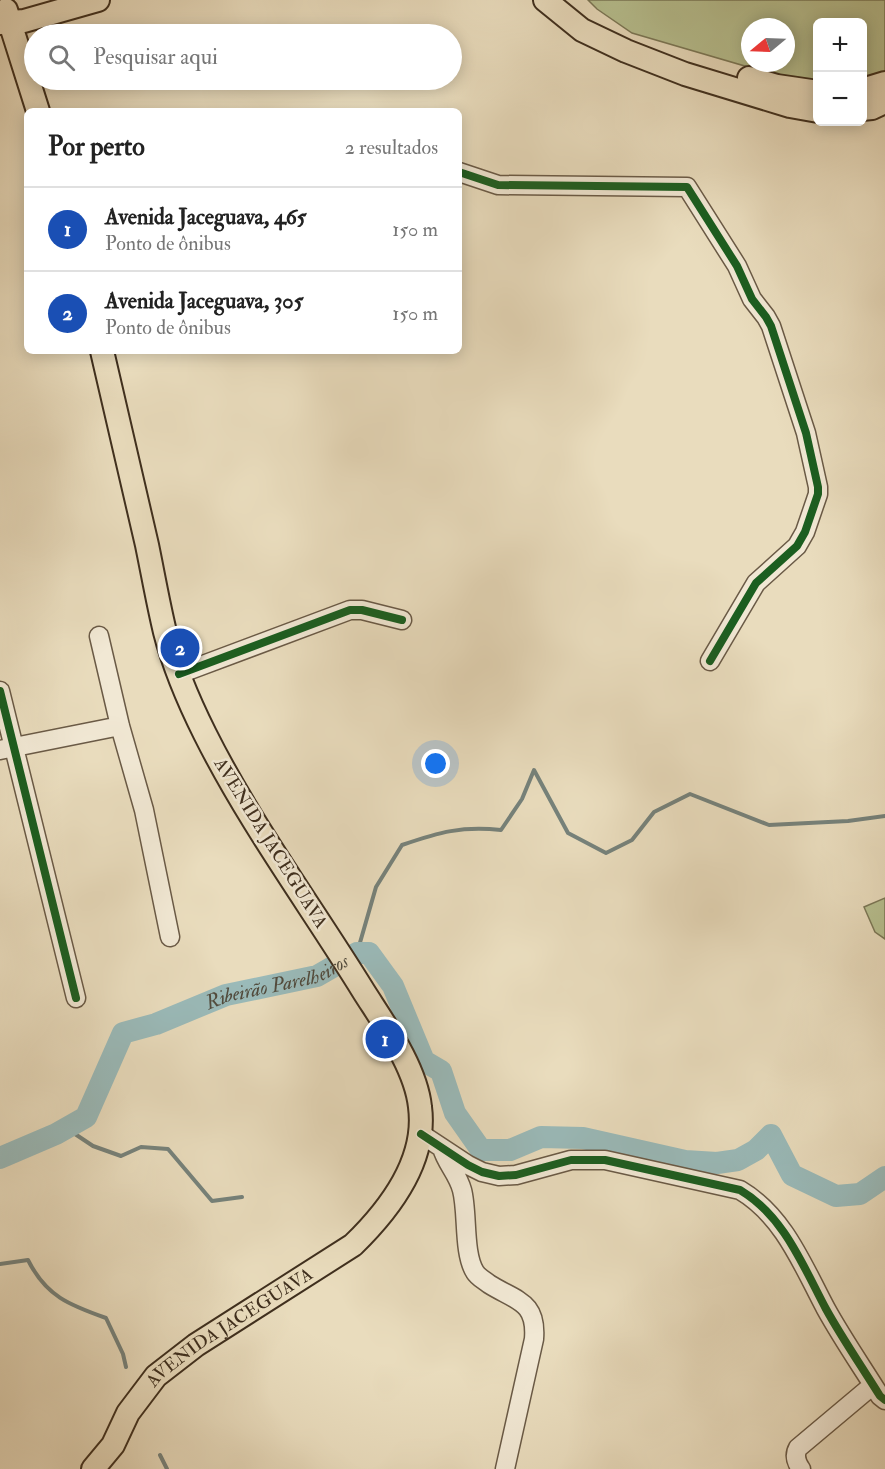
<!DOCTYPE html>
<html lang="pt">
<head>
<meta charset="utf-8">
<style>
  body { margin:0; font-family:"IM FELL Double Pica",serif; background:#f2f2f2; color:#222 }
  .controls { position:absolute; right:18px; top:18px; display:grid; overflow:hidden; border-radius:9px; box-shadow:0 3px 15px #0003 }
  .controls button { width:54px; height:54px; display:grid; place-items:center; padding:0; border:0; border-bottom:2px solid #e0e0e0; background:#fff; color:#222; font:30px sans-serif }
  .compass { position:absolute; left:741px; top:18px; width:54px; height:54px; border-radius:50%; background:#fff; box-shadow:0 3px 15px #0003; rotate:251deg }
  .you { position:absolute; left:436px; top:764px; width:21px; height:21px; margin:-15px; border:4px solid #fff; border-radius:50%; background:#1a73e8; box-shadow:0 0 0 9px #1a73e833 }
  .badge { display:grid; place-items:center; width:39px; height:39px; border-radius:50%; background:#1a73e8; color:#fff; font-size:20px; font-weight:700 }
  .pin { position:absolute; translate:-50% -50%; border:3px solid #fff; box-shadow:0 2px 6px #0006 }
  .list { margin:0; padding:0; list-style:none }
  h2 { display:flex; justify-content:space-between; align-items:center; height:78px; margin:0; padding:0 24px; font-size:26px }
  h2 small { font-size:20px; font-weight:400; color:#767676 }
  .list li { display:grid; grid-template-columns:39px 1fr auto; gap:18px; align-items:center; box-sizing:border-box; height:84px; padding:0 24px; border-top:2px solid #e0e0e0 }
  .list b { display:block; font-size:22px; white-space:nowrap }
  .list p { margin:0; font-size:20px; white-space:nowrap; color:#767676 }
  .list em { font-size:20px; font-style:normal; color:#767676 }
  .icon { flex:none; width:33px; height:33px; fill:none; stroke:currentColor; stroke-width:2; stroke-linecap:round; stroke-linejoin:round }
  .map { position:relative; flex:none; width:885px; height:1469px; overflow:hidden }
  .search { position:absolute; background:#fff; box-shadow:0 3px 15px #0003; left:24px; top:24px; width:438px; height:66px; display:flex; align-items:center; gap:15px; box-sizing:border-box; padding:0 21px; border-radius:33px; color:#767676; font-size:22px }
  .panel { position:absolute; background:#fff; box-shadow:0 3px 15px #0003; left:24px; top:108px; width:438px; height:246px; border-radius:9px }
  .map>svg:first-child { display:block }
</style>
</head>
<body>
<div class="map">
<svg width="885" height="1469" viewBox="0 0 885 1469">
  <rect width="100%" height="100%" fill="#e9dcbd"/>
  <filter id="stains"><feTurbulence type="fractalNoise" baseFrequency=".00333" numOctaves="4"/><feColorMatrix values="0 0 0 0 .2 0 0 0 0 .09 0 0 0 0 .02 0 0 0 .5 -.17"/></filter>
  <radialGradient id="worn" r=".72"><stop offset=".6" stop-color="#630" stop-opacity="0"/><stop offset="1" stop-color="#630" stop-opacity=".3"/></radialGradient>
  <!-- green -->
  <path fill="#b7c090" stroke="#7b7857" stroke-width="1.5" fill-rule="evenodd" d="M 588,0 L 885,0 L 885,73 L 863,81 L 862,22 L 818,22 L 817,81 L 779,76 L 632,33 L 597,9 ZM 750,27 L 786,27 L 786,63 L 750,63 Z
    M 885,898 L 885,939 L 875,932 L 864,907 Z"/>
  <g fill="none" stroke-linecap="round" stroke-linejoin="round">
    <!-- stream -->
    <path stroke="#76827b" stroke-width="4" d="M 357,953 L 376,887 L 402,845 C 440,832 461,826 501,830 L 522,799 L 534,770 L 568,833 L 606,853 L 632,840 L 654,812 L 690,794 L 769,825 L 848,821 L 885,816
      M 66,1128 L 93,1146 L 121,1156 L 141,1147 L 168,1149 L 212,1201 L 242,1197
      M 0,1264 L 28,1260 C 46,1296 69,1305 106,1318 L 123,1354 L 126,1367
      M 160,1455 L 167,1469"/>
    <!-- river -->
    <path stroke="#9abab9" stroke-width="22" id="s1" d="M 0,1158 L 56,1134 L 86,1117 L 123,1033 L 156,1024 L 226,995 L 317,976 L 357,953 L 369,953 L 393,986 L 424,1061 L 441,1071 L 455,1113 L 481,1150 L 510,1150 L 541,1137 L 583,1138 L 685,1161 L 717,1163 L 738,1160 L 756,1150 L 771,1135 L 792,1175 L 836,1196 L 860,1194 L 885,1177"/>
    <defs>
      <path id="minor" d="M 459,172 L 498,185 L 687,187 L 737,266 L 752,299 L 766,317 L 771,326 L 806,433 L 818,487 L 818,494 L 805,532 L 797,546 L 756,583 L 710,661
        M 99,636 L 120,726 L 144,810 L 170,937
        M 179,674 L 350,610 L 362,610 L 402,620
        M 0,691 L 76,998
        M 0,750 L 120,726
        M 421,1134 L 468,1165 L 482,1172 L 499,1176 L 516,1175 L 571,1160 L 605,1160 L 740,1190 C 784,1216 803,1266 826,1309 C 842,1338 862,1367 880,1396 L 885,1400
        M 442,1148 C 446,1163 458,1174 462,1190 C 468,1212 463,1253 475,1272 C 478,1277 484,1280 489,1284 C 516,1301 537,1301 534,1339 L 505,1469
        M 801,1469 C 796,1462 794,1455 798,1448 L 873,1385"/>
      <g id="major">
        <path d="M 545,0 L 582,30 L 626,51 L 685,74 L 790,106 L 818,111"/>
        <path d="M 6,10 L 38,111"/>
        <path d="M 0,23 L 24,21 L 98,0"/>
        <path d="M 749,78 L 777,86 L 818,92"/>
        <path d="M 862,90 L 885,83"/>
        <path d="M 862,109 L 872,108 L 885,102"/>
        <path id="s2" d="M 93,1469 L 113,1445 L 128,1413 L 156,1376 L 196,1345 L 353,1245 C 389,1210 427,1160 420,1107 C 416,1068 385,1025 364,992 C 311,906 250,824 205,734 C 189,702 174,667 165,632 C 158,603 153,574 147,545 C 132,480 117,416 102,351"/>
      </g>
    </defs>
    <!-- minor casing -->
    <use href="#minor" stroke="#6a5a46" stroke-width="21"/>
    <!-- major casing -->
    <use href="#major" stroke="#3f2f1e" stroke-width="26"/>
    <!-- minor -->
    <use href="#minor" stroke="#f1e8d4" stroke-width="18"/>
    <!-- major -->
    <use href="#major" stroke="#e9dcbd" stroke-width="22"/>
    <defs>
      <path id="cycleway" d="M 459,172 L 498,185 L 687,187 L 737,266 L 752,299 L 766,317 L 771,326 L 806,433 L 818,487 L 818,494 L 805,532 L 797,546 L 756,583 L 710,661
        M 179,674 L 350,610 L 362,610 L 402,620
        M 0,691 L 76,998
        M 421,1134 L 468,1165 L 482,1172 L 499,1176 L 516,1175 L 571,1160 L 605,1160 L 740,1190 C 784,1216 803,1266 826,1309 C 842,1338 862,1367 880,1396 L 885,1400"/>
    </defs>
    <!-- cycleway casing -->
    <use href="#cycleway" stroke="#f1e8d4" stroke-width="11"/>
    <!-- cycleway -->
    <use href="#cycleway" stroke="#1b5e20" stroke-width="8"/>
  </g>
  <g text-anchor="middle" stroke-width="5" stroke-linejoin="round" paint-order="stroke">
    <!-- street labels -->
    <g font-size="18" fill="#3f2f1e" stroke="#f1e8d4">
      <text transform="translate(271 843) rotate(58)" y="6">AVENIDA JACEGUAVA</text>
      <text dy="6" stroke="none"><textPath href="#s2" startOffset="201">AVENIDA JACEGUAVA</textPath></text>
    </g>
    <!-- water labels -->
    <g font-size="20" font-style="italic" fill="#514b3d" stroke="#f1e8d4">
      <text dy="7" stroke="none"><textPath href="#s1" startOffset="350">Ribeirão Parelheiros</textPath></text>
    </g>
  </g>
  <rect width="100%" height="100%" filter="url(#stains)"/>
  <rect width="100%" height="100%" fill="url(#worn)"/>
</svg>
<div class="controls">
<button>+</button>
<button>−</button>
</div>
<svg class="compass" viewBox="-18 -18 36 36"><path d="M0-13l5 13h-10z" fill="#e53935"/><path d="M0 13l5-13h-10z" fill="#767676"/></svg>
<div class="you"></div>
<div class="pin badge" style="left:385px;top:1039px;background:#1a4fb4">1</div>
<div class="pin badge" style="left:180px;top:648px;background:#1a4fb4">2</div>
<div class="search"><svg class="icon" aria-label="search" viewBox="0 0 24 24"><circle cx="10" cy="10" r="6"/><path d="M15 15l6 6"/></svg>Pesquisar aqui</div>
<section class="panel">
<h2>Por perto<small>2 resultados</small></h2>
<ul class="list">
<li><span class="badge" style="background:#1a4fb4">1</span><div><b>Avenida Jaceguava, 465</b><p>Ponto de ônibus</p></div><em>150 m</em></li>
<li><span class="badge" style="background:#1a4fb4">2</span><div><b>Avenida Jaceguava, 305</b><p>Ponto de ônibus</p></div><em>150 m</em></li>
</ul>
</section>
</div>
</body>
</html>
